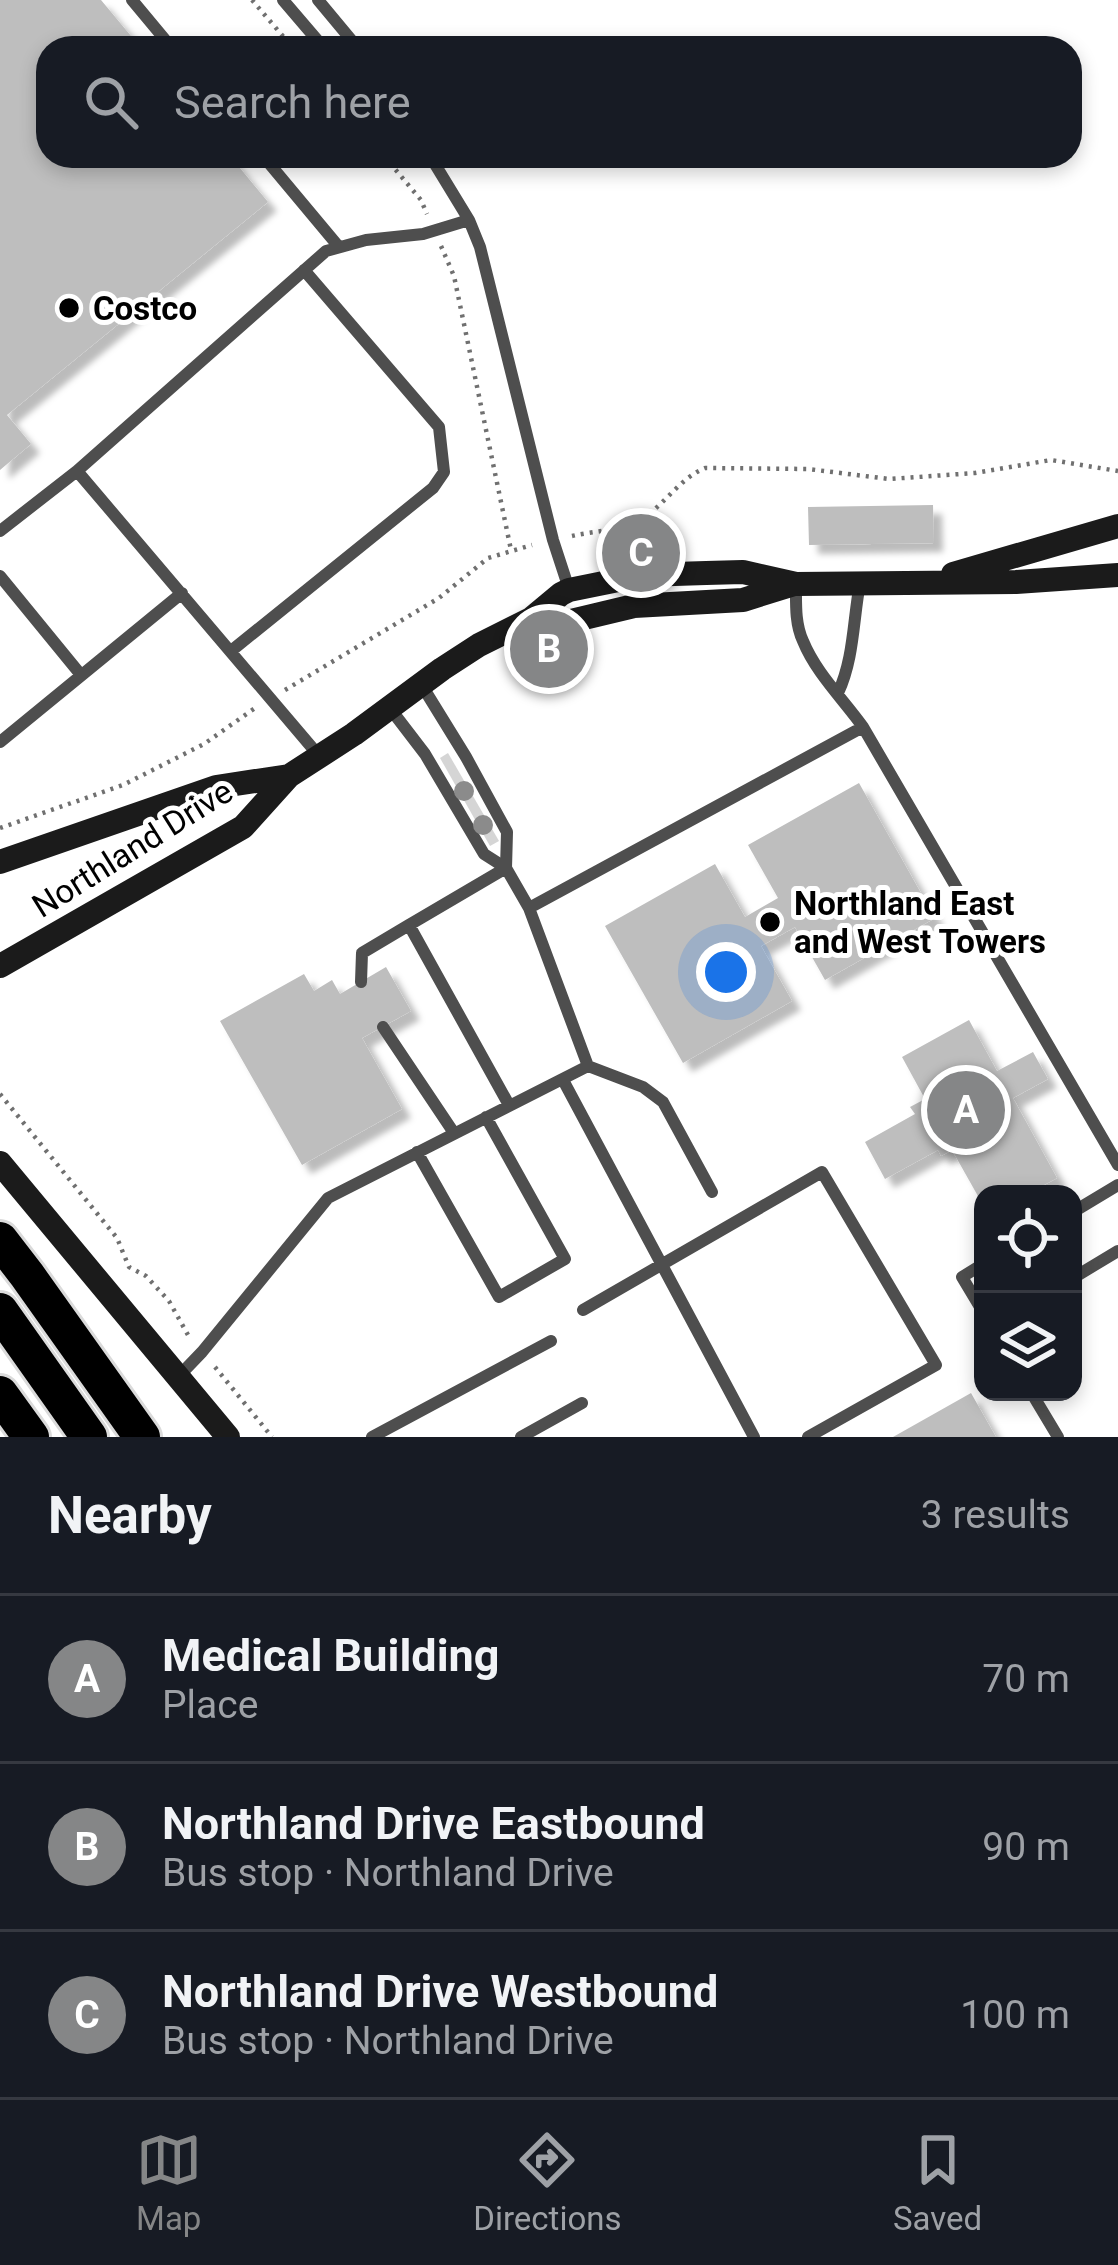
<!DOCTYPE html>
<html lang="en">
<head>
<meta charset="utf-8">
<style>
  body { margin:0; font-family:Roboto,sans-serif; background:#242831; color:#f1f3f6 }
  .controls { position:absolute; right:36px; bottom:36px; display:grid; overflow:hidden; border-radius:24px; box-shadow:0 6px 18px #0003 }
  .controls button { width:108px; height:108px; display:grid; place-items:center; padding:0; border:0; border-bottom:3px solid #363941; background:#171b24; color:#f1f3f6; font:60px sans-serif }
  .you { position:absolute; left:726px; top:972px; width:42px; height:42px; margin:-30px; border:9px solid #fff; border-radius:50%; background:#1a73e8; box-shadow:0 0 0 18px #1a73e833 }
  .badge { display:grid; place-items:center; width:78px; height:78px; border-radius:50%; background:#858687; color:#fff; font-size:39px; font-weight:700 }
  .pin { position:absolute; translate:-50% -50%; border:6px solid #fff; box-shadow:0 3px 12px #0006 }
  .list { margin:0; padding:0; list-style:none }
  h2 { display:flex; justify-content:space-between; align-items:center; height:156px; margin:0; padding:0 48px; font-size:51px }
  h2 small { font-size:39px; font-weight:400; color:#9ea1a6 }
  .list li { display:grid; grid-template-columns:78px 1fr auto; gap:36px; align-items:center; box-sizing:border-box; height:168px; padding:0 48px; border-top:3px solid #363941 }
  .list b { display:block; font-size:45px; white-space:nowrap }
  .list p { margin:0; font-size:39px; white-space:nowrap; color:#9ea1a6 }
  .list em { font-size:39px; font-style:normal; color:#9ea1a6 }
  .icon { flex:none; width:66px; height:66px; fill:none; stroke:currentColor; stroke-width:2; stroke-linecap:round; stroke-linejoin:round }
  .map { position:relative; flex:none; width:1118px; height:1437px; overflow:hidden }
  .search { position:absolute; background:#171b24; box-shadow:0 6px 18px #0003; left:36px; right:36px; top:36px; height:132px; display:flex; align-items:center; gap:30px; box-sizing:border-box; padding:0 42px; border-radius:36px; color:#9ea1a6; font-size:45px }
  .sheet { height:660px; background:#171b24 }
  nav { display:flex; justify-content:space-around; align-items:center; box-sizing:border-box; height:168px; border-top:3px solid #363941; background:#171b24; font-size:33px; color:#9ea1a6 }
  nav a { display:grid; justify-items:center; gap:6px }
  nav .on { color:#858687 }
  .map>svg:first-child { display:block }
</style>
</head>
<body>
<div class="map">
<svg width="1118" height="1437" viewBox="0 0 1118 1437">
  <defs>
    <filter id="shadow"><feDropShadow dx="9" dy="9" stdDeviation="3" flood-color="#0004"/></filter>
  </defs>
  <rect width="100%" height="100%" fill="#fff"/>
  <!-- green -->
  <path fill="#d5d5d5" d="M 448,753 L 499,841 L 490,846 L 440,758 Z"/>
  <!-- building -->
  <path fill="#bebebe" filter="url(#shadow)" d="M 0,0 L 101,0 L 141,48 L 48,48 L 48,156 L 230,156 L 268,202 L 7,415 L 31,444 L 0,470 Z
    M 933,505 L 934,543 L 809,545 L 808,507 Z
    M 859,783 L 935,918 L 825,980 L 795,927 L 761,946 L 792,1001 L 683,1063 L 605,926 L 715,864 L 745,917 L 778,898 L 748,845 Z
    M 386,967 L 411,1011 L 362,1038 L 402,1109 L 302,1165 L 220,1021 L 304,974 L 314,991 L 332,980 L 340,994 Z
    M 969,1020 L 997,1071 L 1033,1052 L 1048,1079 L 1013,1098 L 1057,1178 L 1027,1194 L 983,1194 L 983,1205 L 952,1150 L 941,1156 L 938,1150 L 885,1179 L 865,1142 L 915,1114 L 910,1107 L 925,1099 L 902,1057 Z
    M 971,1393 L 996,1437 L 893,1437 Z"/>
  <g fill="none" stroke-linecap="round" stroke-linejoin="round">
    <defs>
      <path id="motorway" d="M 0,1240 L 27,1275 L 142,1437
        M 0,1311 L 89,1437
        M 0,1394 L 31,1437"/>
    </defs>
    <!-- motorway casing -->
    <use href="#motorway" stroke="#dbdbdb" stroke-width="42"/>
    <!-- path -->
    <path stroke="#707070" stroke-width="4.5" stroke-dasharray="3 6" stroke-linecap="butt" d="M 252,0 L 293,48
      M 384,156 L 421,200 L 427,214
      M 441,246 L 454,276 L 511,550
      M 572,536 C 593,531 618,531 638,521 C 664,507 678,479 705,468 L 808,469 L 889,479 L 975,473 L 1051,460 L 1118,471
      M 285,690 L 439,598 L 488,558 L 532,545
      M 0,828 L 123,785 L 204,744 L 255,708
      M 0,1094 L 117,1238 L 129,1267 L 146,1276 L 169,1301 L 188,1335
      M 215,1367 L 272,1437"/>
    <!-- service -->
    <path stroke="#4e4e4e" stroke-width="12" d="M 132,0 L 172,48
      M 283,0 L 324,48
      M 318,0 L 358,48
      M 263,156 L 339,247
      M 430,156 L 469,220 L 480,247 L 553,540 L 569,589
      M 0,531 L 77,471
      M 0,576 L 81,675
      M 231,651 L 433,488 L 444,472 L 439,427 L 304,270
      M 421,684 L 466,757 L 507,832 L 506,868 L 529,908 L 863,727 C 843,699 816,673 803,641 C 795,624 796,604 796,585
      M 838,693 C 854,659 853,620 860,583
      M 389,707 L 425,754 L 484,854 L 506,868
      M 863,727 L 1118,1165
      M 0,742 L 182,593
      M 320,757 L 77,471 L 326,251 L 366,240 L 423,234 L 469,220
      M 506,868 L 409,925 L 509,1105
      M 361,982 L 362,953 L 409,925
      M 383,1027 L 454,1133
      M 588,1066 L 643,1087 L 663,1102 L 712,1192
      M 563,1080 L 754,1437
      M 417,1152 L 499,1297 L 565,1259 L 486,1117
      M 1073,1212 L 1118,1185
      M 983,1264 L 962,1277 L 983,1312
      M 1073,1278 L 1118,1251
      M 583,1310 L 822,1172 L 936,1365 L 808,1437
      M 178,1377 L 202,1352 L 328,1198 L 588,1066 L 529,908
      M 1031,1392 L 1058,1437
      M 372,1437 L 551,1341
      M 521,1437 L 582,1403"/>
    <!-- secondary -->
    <path stroke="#1b1b1b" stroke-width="24" d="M 953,574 L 1118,526
      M 531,619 L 567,622 L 634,606 L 743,600 L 794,584
      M 0,862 L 216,787 L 289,776
      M 0,966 L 243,827 L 289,776 L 354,734 L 442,669 L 479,645 L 531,619 L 561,594 L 569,590 L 643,575 L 706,573 L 743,572 L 796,584 L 1016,582 L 1118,575
      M 0,1163 L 228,1437"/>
    <!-- motorway -->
    <use href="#motorway" stroke="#000" stroke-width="36"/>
  </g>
  <!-- trees -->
  <g fill="#8b8b8b">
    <circle cx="464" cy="791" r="10"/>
    <circle cx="483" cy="825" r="10"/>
  </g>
  <!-- markers -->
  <g fill="#000" stroke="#fff" stroke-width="4.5">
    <circle cx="69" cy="308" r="12"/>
    <circle cx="770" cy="922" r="12"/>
  </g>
  <g text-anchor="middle" stroke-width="10" stroke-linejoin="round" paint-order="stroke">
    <!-- poi labels -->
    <g font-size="33" font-weight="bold" fill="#000" stroke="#fff" text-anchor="start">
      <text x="93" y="320">Costco</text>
      <text x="794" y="915">Northland East<tspan x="794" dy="38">and West Towers</tspan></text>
    </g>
    <!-- street labels -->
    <g font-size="33" fill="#000" stroke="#fff">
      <text transform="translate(132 848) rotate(-32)" y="12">Northland Drive</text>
    </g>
  </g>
</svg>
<div class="controls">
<button><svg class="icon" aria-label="locate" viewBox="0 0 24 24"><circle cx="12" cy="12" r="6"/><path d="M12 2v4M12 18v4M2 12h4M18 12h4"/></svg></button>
<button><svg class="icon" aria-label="layers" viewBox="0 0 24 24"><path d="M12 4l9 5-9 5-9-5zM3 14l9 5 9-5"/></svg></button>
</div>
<div class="you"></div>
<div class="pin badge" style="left:966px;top:1110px">A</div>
<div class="pin badge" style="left:549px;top:649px">B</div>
<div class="pin badge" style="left:641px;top:553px">C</div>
<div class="search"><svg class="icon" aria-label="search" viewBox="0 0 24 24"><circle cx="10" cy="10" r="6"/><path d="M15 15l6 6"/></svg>Search here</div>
</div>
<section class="sheet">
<h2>Nearby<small>3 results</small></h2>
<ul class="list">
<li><span class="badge">A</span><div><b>Medical Building</b><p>Place</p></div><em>70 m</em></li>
<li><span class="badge">B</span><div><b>Northland Drive Eastbound</b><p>Bus stop · Northland Drive</p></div><em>90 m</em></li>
<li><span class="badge">C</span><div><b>Northland Drive Westbound</b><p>Bus stop · Northland Drive</p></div><em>100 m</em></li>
</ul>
</section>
<nav>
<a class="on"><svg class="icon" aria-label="map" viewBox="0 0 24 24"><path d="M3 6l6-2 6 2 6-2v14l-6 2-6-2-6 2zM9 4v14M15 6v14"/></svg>Map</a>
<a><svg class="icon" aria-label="directions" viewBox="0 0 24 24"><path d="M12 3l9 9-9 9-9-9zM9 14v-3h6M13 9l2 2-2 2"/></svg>Directions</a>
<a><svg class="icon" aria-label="saved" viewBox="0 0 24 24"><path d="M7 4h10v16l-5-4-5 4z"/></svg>Saved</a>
</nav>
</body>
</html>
